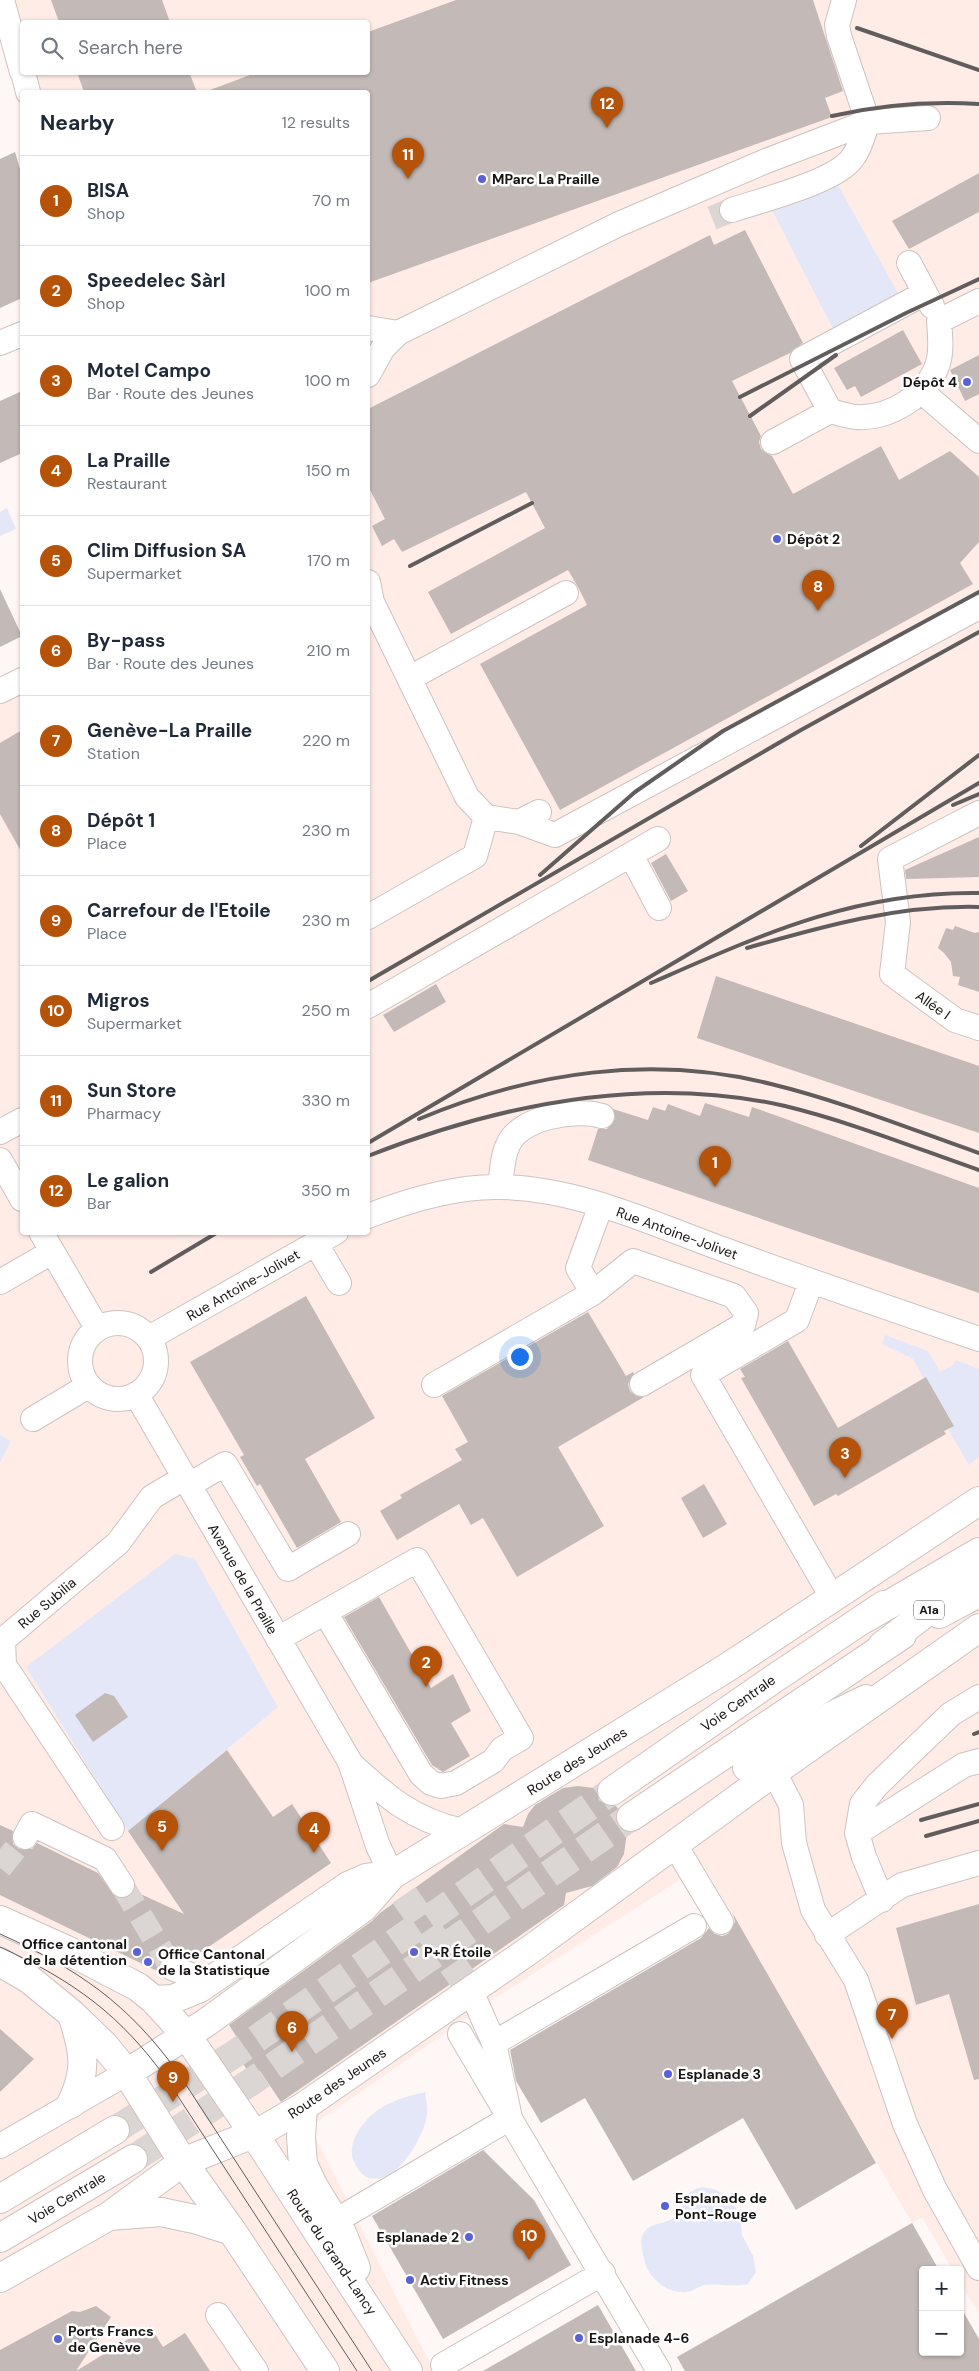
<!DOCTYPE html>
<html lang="en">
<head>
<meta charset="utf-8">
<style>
  body { margin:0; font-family:"DM Sans",sans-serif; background:#f2f2f3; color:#1f2937 }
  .controls { position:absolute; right:15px; bottom:15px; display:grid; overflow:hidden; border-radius:5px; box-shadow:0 1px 4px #0004 }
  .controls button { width:45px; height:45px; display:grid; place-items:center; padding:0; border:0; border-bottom:1px solid #e0e1e3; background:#fff; color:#1f2937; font:25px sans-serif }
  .you { position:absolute; left:519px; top:1356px; width:18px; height:18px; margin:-12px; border:4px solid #fff; border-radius:50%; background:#1a73e8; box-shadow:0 0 0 8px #1a73e833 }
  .badge { display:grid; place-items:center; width:32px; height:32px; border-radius:50%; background:#b45309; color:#fff; font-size:16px; font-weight:700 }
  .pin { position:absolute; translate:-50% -41px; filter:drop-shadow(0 1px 2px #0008) }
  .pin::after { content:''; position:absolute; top:26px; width:18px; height:15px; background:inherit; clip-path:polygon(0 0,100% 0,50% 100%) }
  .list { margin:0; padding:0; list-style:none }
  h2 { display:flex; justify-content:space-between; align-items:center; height:65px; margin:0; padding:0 20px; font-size:21px }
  h2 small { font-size:16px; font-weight:400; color:#747a83 }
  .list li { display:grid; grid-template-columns:32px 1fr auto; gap:15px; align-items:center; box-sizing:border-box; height:90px; padding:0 20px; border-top:1px solid #e0e1e3 }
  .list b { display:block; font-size:19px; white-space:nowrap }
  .list p { margin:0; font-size:16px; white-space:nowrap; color:#747a83 }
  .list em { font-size:16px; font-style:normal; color:#747a83 }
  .icon { flex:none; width:28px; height:28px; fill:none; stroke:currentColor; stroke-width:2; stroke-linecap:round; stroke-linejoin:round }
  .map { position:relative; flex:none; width:979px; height:2371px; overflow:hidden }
  .search { position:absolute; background:#fff; box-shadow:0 1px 4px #0004; left:20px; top:20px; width:350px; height:55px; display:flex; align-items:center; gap:12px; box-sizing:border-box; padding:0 18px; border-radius:5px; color:#747a83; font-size:19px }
  .panel { position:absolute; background:#fff; box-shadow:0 1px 4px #0004; left:20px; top:90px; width:350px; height:1145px; border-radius:5px }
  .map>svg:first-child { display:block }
</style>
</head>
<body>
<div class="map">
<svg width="979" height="2371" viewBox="0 0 979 2371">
  <rect width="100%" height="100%" fill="#fef7f5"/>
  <!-- built -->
  <path fill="#ffece6" d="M 4,0 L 979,0 L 979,2314 L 960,2282 L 960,2270 L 953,2270 L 922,2217 L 912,2223 L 703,1865 L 497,1997 L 310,2127 L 434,2371 L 0,2371 L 0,692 L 22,682 L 22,1232 L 368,1232 L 368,92 L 30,92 L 24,73 L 368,72 L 368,22 L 22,22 L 22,66 Z"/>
  <!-- green -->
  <path fill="#e4e7f7" d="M 838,185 L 898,293 L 888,305 L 834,331 L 771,208 Z
    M 7,508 L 16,529 L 0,536 L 0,512 Z
    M 885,1335 L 928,1351 L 940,1372 L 953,1365 L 956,1360 L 979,1369 L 979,1457 L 969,1465 L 948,1429 L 954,1425 L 926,1377 L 924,1379 L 913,1359 L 882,1344 Z
    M 0,1435 L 11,1441 L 0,1463 Z
    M 175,1554 L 195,1559 L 278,1707 L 128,1831 L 26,1667 Z
    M 425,2092 C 426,2100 428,2108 427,2115 C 424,2137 396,2186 369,2178 C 362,2176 357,2168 354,2162 C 344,2140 370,2112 388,2104 C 400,2098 413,2095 425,2092 Z
    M 701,2187 L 714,2189 L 727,2196 L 735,2206 L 741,2223 L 742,2235 L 753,2256 L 756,2272 L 748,2284 C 733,2287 720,2284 705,2285 C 699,2286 694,2291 687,2292 C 667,2295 646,2276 644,2258 C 642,2248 638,2238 647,2229 C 655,2222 667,2224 675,2217 C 688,2206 677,2195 701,2187 Z"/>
  <!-- building -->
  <path fill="#c3b9b6" d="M 51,0 L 162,0 L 170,22 L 59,22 Z
    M 456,0 L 813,0 L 843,91 L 825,98 L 832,117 L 368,283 L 368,92 L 210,92 L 210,90 L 258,72 L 368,72 L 368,32 Z
    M 77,72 L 189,72 L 197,92 L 84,92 Z
    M 15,152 L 22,176 L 22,298 L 0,308 L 0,159 Z
    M 979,173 L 979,212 L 909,249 L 892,221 Z
    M 745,230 L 803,343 L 790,353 L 732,381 L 761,436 L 759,442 L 761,449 L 772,456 L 793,494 L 881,446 L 899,480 L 950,451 L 979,477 L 979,542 L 960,563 L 973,584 L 560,810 L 480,664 L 587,605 L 578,587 L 568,570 L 451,634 L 428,592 L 545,528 L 526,492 L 402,552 L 394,539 L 382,546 L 372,526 L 385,519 L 368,486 L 368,409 L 710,235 L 714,245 Z
    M 903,330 L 922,364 L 861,397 L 855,386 L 847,390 L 834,368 Z
    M 979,355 L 979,394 L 965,401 L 950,370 Z
    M 22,391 L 22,453 L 0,463 L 0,401 Z
    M 0,589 L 22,636 L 0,647 Z
    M 22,730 L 22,853 L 0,814 L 0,743 Z
    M 979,837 L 979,877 L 906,879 L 905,870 Z
    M 666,854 L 688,891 L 671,901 L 651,863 Z
    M 955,926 L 975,933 L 979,932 L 979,992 L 958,985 L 960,977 L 953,976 L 951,962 L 944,953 L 938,948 L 946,928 L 953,930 Z
    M 716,976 L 979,1066 L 979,1133 L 697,1038 Z
    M 436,984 L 446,1002 L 394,1032 L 383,1015 Z
    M 705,1103 L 749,1117 L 752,1107 L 979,1188 L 979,1293 L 588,1160 L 598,1129 L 607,1129 L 615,1119 L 613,1109 L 648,1120 L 653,1107 L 665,1111 L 668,1104 L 700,1116 Z
    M 306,1296 L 375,1418 L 305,1459 L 341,1522 L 297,1548 L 260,1484 L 257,1486 L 240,1457 L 244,1455 L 190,1362 Z
    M 588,1312 L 626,1376 L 633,1372 L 634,1374 L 628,1384 L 630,1391 L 636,1396 L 644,1397 L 558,1447 L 604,1526 L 517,1577 L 483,1518 L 471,1525 L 459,1504 L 397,1540 L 380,1511 L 402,1498 L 400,1495 L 462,1460 L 455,1449 L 468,1442 L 442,1396 Z
    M 788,1341 L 838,1428 L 926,1377 L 954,1426 L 944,1431 L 946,1434 L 838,1496 L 836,1494 L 814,1506 L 741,1378 L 745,1377 L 740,1369 Z
    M 704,1484 L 727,1524 L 703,1538 L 681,1498 Z
    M 379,1597 L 431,1688 L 453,1674 L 471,1711 L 451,1723 L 470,1756 L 443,1772 L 432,1765 L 344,1617 Z
    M 105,1693 L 114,1696 L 128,1717 L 93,1742 L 75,1715 Z
    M 227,1750 L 273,1817 L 292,1804 L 331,1863 L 191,1959 L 184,1949 L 179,1956 L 169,1955 L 159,1963 L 159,1972 L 0,1895 L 0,1825 L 13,1831 L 13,1844 L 19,1849 L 32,1849 L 37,1843 L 98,1873 L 116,1897 L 129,1897 L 134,1891 L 184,1914 L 128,1831 Z
    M 578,1786 L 594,1788 L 597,1790 L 599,1800 L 606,1805 L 616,1806 L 618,1809 L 615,1818 L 618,1825 L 627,1832 L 624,1854 L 617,1867 L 592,1886 L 566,1893 L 564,1905 L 281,2102 L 260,2071 L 252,2075 L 245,2067 L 240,2057 L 247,2053 L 229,2025 L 372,1921 L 380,1913 L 504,1824 L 523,1827 L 528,1814 L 535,1805 L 563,1788 Z
    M 979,1904 L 979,2079 L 974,2080 L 949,1994 L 916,2005 L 896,1928 Z
    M 733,1914 L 876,2163 L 796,2210 L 743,2118 L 633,2181 L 585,2098 L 541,2123 L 516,2081 L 510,2050 L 701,1938 L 709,1928 L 715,1934 L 722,1936 L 728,1934 L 735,1922 Z
    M 0,2029 L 34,2059 L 0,2092 Z
    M 483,2150 L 534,2200 L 571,2265 L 443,2339 L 372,2216 Z
    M 912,2223 L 939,2270 L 923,2270 L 923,2352 L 960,2352 L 960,2306 L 979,2339 L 979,2371 L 685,2371 L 677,2357 Z
    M 598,2305 L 636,2371 L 483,2371 Z
    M 96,2306 L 111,2317 L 76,2371 L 0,2371 L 0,2350 L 72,2311 L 80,2312 Z
    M 150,2326 L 163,2347 L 185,2333 L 210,2371 L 76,2371 Z"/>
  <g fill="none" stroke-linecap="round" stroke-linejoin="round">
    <!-- minor-tunnel -->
    <path stroke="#dbd5d3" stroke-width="24" stroke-dasharray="24 12" stroke-linecap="butt" d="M 712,218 L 732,210
      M 0,1868 L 25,1837
      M 122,1885 L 172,1968"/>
    <!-- major-tunnel -->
    <path stroke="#dbd5d3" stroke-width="28" stroke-dasharray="28 14" stroke-linecap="butt" d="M 404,1895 L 464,1981
      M 115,2130 L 236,2053 L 612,1791
      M 133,2159 L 254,2080 L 631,1817"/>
    <defs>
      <path id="minor" d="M 2,0 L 22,72
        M 23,72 L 28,92
        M 732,210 C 762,200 830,183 850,161 C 860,150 863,134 868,122 L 839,36 L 837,25 L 844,0
        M 909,263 L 932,306
        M 368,328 L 398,333
        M 0,343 L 22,334
        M 368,375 L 383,348 L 398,333 L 619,224 L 766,161 L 868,122 L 928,118
        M 921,391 L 979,441
        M 830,411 L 802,359 L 925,293
        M 773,442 L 830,411 C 838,413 847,416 856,417 C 889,419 928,396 938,363 C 942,350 940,335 939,321 L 979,301
        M 368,582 L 372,602 L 467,797 L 486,817 L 519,822 L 539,812
        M 410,678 L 566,593
        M 0,691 L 22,680
        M 979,813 L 890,859 L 898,922 L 892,974 L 955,1020 L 979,1028
        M 519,822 L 555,835 L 979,607
        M 631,855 L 659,908
        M 368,917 L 475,856 L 486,817
        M 368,1006 L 658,839
        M 0,1132 L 22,1120
        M 0,1160 L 22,1199
        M 500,1187 C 502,1173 502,1157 508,1145 C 519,1117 577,1108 602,1116
        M 601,1205 L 578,1268 L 593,1293 L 633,1261 L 734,1296 L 746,1313 L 743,1325 L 642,1384
        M 368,1216 C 409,1200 455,1186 500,1187 C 578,1188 653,1224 725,1250 C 809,1281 894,1310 979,1339
        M 41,1232 L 97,1328
        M 316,1244 L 339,1283
        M 0,1282 L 52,1252
        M 811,1282 L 797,1320 L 703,1375 L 832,1597
        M80 1361a38 38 0 1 1 76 0a38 38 0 1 1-76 0Z
        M 149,1338 L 336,1232
        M 434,1385 L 593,1293
        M 136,1394 L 350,1762 L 378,1846 L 392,1875
        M 33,1419 L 88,1386
        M 189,1485 L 225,1464 L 288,1569 L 348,1534
        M 278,1639 L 325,1612 L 421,1774 L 431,1783 L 441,1786 L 456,1783 L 493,1761 L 502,1749 L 521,1738 L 417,1560 L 325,1612
        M 350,1763 C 387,1797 411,1819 462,1831
        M 745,1768 L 831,1714 L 866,1697
        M 774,1772 L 791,1805 L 794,1843 L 813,1910 L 856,1980 L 905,2124 L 935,2190 L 979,2268
        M 112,1828 L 4,1665 L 3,1640 L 118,1543 L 152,1497 L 184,1478
        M 857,1833 L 964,1765 L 979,1761
        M 25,1837 L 32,1824 L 105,1859 L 122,1885
        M 675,1845 L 721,1922
        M 882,1900 L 864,1857 L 857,1833 L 862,1804 L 877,1785 L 951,1714 L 979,1697
        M 827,1935 L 902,1885 L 979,1863
        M 172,1968 L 209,1982
        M 460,2034 L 659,2371
        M 494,2043 L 694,1926
        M 0,2146 L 127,2073
        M 349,2213 L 510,2118 L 494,2043 L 471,1991
        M 218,2315 L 256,2371
        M 443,2365 L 603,2273"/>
      <path id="major" d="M 939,1614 L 979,1593
        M 612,1791 L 772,1680 L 884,1605
        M 631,1817 L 902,1635
        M 0,1920 L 69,1951 L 138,1987 L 154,2000 L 187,2036 L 254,2134 L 408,2371
        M 0,1962 L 29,1979 L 72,2014 L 104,2045 L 127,2073 L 183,2162 L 232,2231 L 325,2371
        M 154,2000 L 173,1999 L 200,1988 L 348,1886 L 366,1878 L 392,1875
        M 127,2073 L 207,2022 L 363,1908 L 392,1875 L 728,1667 L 979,1501
        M 71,2104 C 88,2071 84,2050 72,2015
        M 303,2107 L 301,2138 L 303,2164 L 313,2185 L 342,2233 L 356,2268
        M 0,2199 L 115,2130
        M 110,2216 L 161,2212 L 194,2219 L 232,2231
        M 0,2238 L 133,2159
        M 0,2278 L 109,2216 L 183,2162 L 263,2130 L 303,2107 L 531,1949 L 774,1772 L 979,1628"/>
      <path id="highway" d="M 866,1618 L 979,1552
        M 882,1646 L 945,1598 L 979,1576"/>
    </defs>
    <!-- minor casing -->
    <use href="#minor" stroke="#cdc3c0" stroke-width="26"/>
    <!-- major casing -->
    <use href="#major" stroke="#cdc3c0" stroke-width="30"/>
    <!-- highway casing -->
    <use href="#highway" stroke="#cdc3c0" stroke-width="30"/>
    <!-- minor -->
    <use href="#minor" stroke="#fff" stroke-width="24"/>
    <!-- major -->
    <use href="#major" stroke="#fff" stroke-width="28"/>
    <!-- highway -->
    <use href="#highway" stroke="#fff" stroke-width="28"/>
    <!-- tram -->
    <path stroke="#615d5c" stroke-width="1" d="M 0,1934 C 78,1969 128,2003 179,2074 L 372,2371
      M 0,1947 C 74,1981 121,2015 168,2081 L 357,2371"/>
    <!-- rail -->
    <path stroke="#615d5c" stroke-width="4" d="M 857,28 L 979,70
      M 832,116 C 880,105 930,101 979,104
      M 740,397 L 906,313 L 979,279
      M 750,416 L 836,355
      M 410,566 L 532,503
      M 953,805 L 979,794
      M 861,846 L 979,755
      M 540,875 L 635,792 L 723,731 L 979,592
      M 747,948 C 824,926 898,905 979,907
      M 370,980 L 801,730 L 979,632
      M 651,983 C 761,935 855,891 979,893
      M 419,1119 C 531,1072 652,1054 771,1084 C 841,1101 910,1129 979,1153
      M 368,1143 L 979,783
      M 368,1156 C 500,1104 644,1074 785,1106 C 851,1122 915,1148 979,1170
      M 151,1272 L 218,1232
      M 974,1734 L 979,1732
      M 921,1820 L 979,1804
      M 926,1836 L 979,1821"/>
  </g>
  <!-- markers -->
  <g fill="#5961d8" stroke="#fff" stroke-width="2">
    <circle cx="482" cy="179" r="5"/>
    <circle cx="967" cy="382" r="5"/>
    <circle cx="777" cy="539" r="5"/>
    <circle cx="137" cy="1952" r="5"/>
    <circle cx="414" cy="1952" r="5"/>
    <circle cx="148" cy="1962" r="5"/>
    <circle cx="668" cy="2074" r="5"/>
    <circle cx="665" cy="2206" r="5"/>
    <circle cx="469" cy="2237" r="5"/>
    <circle cx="410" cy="2280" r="5"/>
    <circle cx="579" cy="2338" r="5"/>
    <circle cx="58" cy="2339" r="5"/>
  </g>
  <g text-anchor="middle" stroke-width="5" stroke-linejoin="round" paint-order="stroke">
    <!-- shield labels -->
    <rect fill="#fff" stroke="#5d5a5a" stroke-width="1" x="914" y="1600.5" width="30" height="19" rx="4"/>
    <g font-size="12" font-weight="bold" fill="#171413">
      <text x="929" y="1614">A1a</text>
    </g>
    <!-- poi labels -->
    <g font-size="14" font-weight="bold" fill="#171413" stroke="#fff" text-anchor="start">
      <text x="492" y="184">MParc La Praille</text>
      <text x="957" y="387" text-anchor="end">Dépôt 4</text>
      <text x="787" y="544">Dépôt 2</text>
      <text x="127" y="1949" text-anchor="end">Office cantonal<tspan x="127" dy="16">de la détention</tspan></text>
      <text x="424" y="1957">P+R Étoile</text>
      <text x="158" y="1959">Office Cantonal<tspan x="158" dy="16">de la Statistique</tspan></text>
      <text x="678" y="2079">Esplanade 3</text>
      <text x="675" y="2203">Esplanade de<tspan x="675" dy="16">Pont-Rouge</tspan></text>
      <text x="459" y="2242" text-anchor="end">Esplanade 2</text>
      <text x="420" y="2285">Activ Fitness</text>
      <text x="68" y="2336">Ports Francs<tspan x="68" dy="16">de Genève</tspan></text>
      <text x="589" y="2343">Esplanade 4-6</text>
    </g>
    <!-- street labels -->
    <g font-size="14" fill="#171413" stroke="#fff">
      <text transform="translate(933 1005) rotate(35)" y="5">Allée I</text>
      <text transform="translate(677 1233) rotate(20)" y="5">Rue Antoine-Jolivet</text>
      <text transform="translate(243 1285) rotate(-30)" y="5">Rue Antoine-Jolivet</text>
      <text transform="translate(243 1579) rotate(60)" y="5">Avenue de la Praille</text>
      <text transform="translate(47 1603) rotate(-40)" y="5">Rue Subilia</text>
      <text transform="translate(738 1703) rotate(-35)" y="5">Voie Centrale</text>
      <text transform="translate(577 1761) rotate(-32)" y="5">Route des Jeunes</text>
      <text transform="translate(337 2083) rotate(-34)" y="5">Route des Jeunes</text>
      <text transform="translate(67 2198) rotate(-31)" y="5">Voie Centrale</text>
      <text transform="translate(332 2252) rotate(56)" y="5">Route du Grand-Lancy</text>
    </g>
  </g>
</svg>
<div class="controls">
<button>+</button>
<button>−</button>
</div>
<div class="you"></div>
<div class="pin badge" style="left:715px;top:1187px">1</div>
<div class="pin badge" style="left:426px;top:1687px">2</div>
<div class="pin badge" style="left:845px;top:1478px">3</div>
<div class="pin badge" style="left:314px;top:1853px">4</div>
<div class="pin badge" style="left:162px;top:1851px">5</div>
<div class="pin badge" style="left:292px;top:2052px">6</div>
<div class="pin badge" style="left:892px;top:2039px">7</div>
<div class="pin badge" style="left:818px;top:611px">8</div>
<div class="pin badge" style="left:173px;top:2102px">9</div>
<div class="pin badge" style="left:529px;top:2260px">10</div>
<div class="pin badge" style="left:408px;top:179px">11</div>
<div class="pin badge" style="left:607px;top:128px">12</div>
<div class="search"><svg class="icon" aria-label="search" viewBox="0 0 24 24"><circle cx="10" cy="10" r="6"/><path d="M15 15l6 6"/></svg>Search here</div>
<section class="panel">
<h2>Nearby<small>12 results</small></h2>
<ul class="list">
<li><span class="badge">1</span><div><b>BISA</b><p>Shop</p></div><em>70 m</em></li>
<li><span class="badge">2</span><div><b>Speedelec Sàrl</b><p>Shop</p></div><em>100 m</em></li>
<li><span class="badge">3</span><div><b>Motel Campo</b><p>Bar · Route des Jeunes</p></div><em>100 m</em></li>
<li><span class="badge">4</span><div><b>La Praille</b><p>Restaurant</p></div><em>150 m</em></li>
<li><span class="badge">5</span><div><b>Clim Diffusion SA</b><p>Supermarket</p></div><em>170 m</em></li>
<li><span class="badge">6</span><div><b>By-pass</b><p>Bar · Route des Jeunes</p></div><em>210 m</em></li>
<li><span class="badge">7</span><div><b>Genève-La Praille</b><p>Station</p></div><em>220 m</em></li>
<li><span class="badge">8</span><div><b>Dépôt 1</b><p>Place</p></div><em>230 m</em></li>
<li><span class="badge">9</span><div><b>Carrefour de l'Etoile</b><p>Place</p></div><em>230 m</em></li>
<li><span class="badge">10</span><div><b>Migros</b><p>Supermarket</p></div><em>250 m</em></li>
<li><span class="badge">11</span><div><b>Sun Store</b><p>Pharmacy</p></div><em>330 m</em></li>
<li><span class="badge">12</span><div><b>Le galion</b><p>Bar</p></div><em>350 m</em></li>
</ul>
</section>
</div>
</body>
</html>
